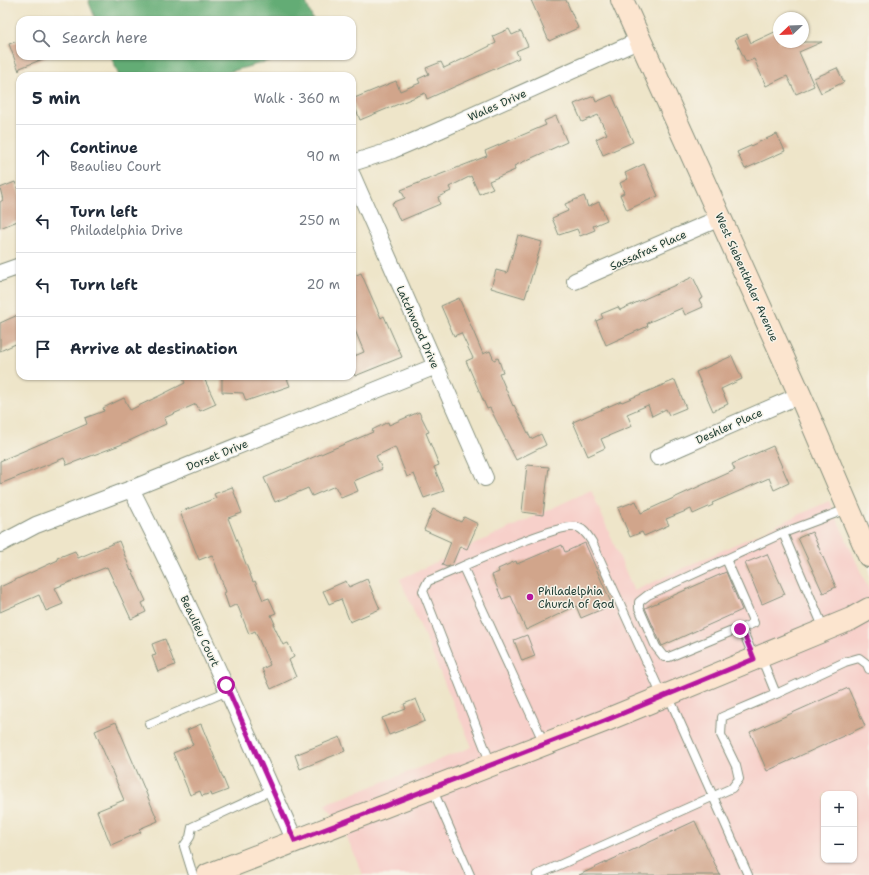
<!DOCTYPE html>
<html lang="en">
<head>
<meta charset="utf-8">
<style>
  body { margin:0; font-family:"Shantell Sans",sans-serif; background:#f6f6f7; color:#1f2937 }
  .controls { position:absolute; right:12px; bottom:12px; display:grid; overflow:hidden; border-radius:8px; box-shadow:0 1px 3px #0004 }
  .controls button { width:36px; height:36px; display:grid; place-items:center; padding:0; border:0; border-bottom:1px solid #e0e1e3; background:#fff; color:#1f2937; font:20px sans-serif }
  .compass { position:absolute; left:773px; top:12px; width:36px; height:36px; border-radius:50%; background:#fff; box-shadow:0 1px 3px #0004; rotate:247deg }
  .stop { position:absolute; width:12px; height:12px; margin:-9px; border:3px solid #b5179e; border-radius:50%; background:#fff }
  .stop.end { background:#b5179e; border-color:#fff; box-shadow:0 1px 4px #0008 }
  .list { margin:0; padding:0; list-style:none }
  h2 { display:flex; justify-content:space-between; align-items:center; height:52px; margin:0; padding:0 16px; font-size:17px }
  h2 small { font-size:13px; font-weight:400; color:#747a83 }
  .list li { display:grid; grid-template-columns:26px 1fr auto; gap:12px; align-items:center; box-sizing:border-box; height:64px; padding:0 16px; border-top:1px solid #e0e1e3 }
  .list b { display:block; font-size:15px; white-space:nowrap }
  .list p { margin:0; font-size:13px; white-space:nowrap; color:#747a83 }
  .list em { font-size:13px; font-style:normal; color:#747a83 }
  .icon { flex:none; width:22px; height:22px; fill:none; stroke:currentColor; stroke-width:2; stroke-linecap:round; stroke-linejoin:round }
  .map { position:relative; flex:none; width:869px; height:875px; overflow:hidden }
  .search { position:absolute; background:#fff; box-shadow:0 1px 3px #0004; left:16px; top:16px; width:340px; height:44px; display:flex; align-items:center; gap:10px; box-sizing:border-box; padding:0 14px; border-radius:12px; color:#747a83; font-size:15px }
  .panel { position:absolute; background:#fff; box-shadow:0 1px 3px #0004; left:16px; top:72px; width:340px; height:308px; border-radius:12px }
  .map>svg:first-child { display:block }
</style>
</head>
<body>
<div class="map">
<svg width="869" height="875" viewBox="0 0 869 875">
  <rect width="100%" height="100%" fill="#f7f3e8"/>
  <filter id="ink" filterUnits="userSpaceOnUse"><feTurbulence type="fractalNoise" baseFrequency=".025" numOctaves="2"/><feDisplacementMap in="SourceGraphic" scale="8" xChannelSelector="R" yChannelSelector="G"/><feConvolveMatrix kernelMatrix="1 2 1 2 8 2 1 2 1" color-interpolation-filters="sRGB"/></filter>
  <filter id="wash" filterUnits="userSpaceOnUse"><feTurbulence type="fractalNoise" baseFrequency=".012" numOctaves="4" result="noise"/><feDisplacementMap in="SourceGraphic" scale="16" xChannelSelector="R" yChannelSelector="G"/><feGaussianBlur stdDeviation="0.9" result="paint"/><feColorMatrix in="noise" values="0 0 0 0 0 0 0 0 0 0 0 0 0 0 0 0 0 1.4 0 .05"/><feComposite in="paint" operator="in"/></filter>
  <g filter="url(#wash)">
    <rect width="100%" height="100%" fill="#eee5c9"/>
    <!-- built -->
    <path fill="#f7d0ca" fill-rule="evenodd" d="M 591,490 L 634,591 L 829,501 L 869,590 L 869,875 L 363,875 L 341,823 L 324,805 L 472,747 L 400,579 ZM 824,794 L 854,794 L 854,860 L 824,860 Z"/>
    <!-- forest -->
    <path fill="#64ac74" stroke="#427454" d="M 88,0 L 305,0 L 313,20 L 96,20 Z
      M 111,56 L 287,56 L 214,76 L 119,76 Z"/>
    <g id="blocks">
      <!-- building -->
      <path fill="#d1a58b" d="M 531,0 L 566,0 L 578,28 L 549,41 Z
        M 509,29 L 512,35 L 521,31 L 528,46 L 516,51 L 519,58 L 427,99 L 425,93 L 360,120 L 352,99 L 396,81 L 400,91 L 420,83 L 418,79 L 429,74 L 426,68 L 441,62 L 444,68 L 478,52 L 496,43 L 493,36 Z
        M 779,30 L 779,42 L 822,42 L 799,52 L 814,86 L 796,94 L 787,76 L 766,86 L 754,59 L 746,62 L 735,39 L 747,34 L 751,43 Z
        M 20,40 L 20,56 L 48,57 L 20,68 L 19,71 L 9,44 Z
        M 837,68 L 844,82 L 821,93 L 814,78 Z
        M 612,95 L 633,142 L 603,155 L 596,139 L 607,134 L 598,115 L 582,122 L 574,104 L 594,96 L 596,102 Z
        M 556,116 L 567,142 L 514,166 L 515,170 L 489,181 L 493,188 L 479,194 L 471,176 L 449,187 L 451,191 L 438,197 L 440,204 L 400,221 L 392,203 L 405,198 L 401,190 L 487,156 L 485,151 L 546,125 L 544,121 Z
        M 777,134 L 785,151 L 745,169 L 737,152 Z
        M 644,164 L 658,196 L 627,210 L 620,195 L 624,193 L 620,183 L 628,179 L 625,173 Z
        M 15,182 L 20,195 L 20,220 L 0,228 L 0,202 L 3,200 L 0,188 Z
        M 584,196 L 588,207 L 599,202 L 607,220 L 593,226 L 595,230 L 580,236 L 577,229 L 559,235 L 552,218 L 568,211 L 565,204 Z
        M 518,235 L 542,242 L 525,298 L 491,288 L 496,270 L 507,273 Z
        M 361,273 L 381,318 L 384,316 L 402,357 L 355,376 L 352,369 L 352,357 L 364,352 L 352,323 L 352,277 Z
        M 693,277 L 703,298 L 699,300 L 703,307 L 685,315 L 682,308 L 647,323 L 648,326 L 606,345 L 596,321 L 603,318 L 601,314 L 618,307 L 620,310 Z
        M 459,298 L 483,354 L 490,351 L 494,360 L 498,358 L 503,372 L 499,373 L 513,406 L 514,405 L 531,439 L 541,434 L 546,445 L 516,460 L 490,408 L 487,409 L 466,361 L 473,358 L 461,333 L 454,336 L 441,306 Z
        M 20,314 L 20,342 L 0,351 L 0,323 Z
        M 732,356 L 742,379 L 721,389 L 728,404 L 713,411 L 696,372 Z
        M 182,376 L 203,376 L 216,404 L 200,411 L 196,404 L 164,418 L 166,424 L 120,445 L 67,465 L 64,458 L 0,484 L 0,461 L 87,424 L 85,418 L 104,411 L 103,408 L 124,398 L 130,410 L 157,397 L 185,383 Z
        M 222,376 L 286,376 L 290,386 L 246,401 L 243,393 L 222,392 Z
        M 675,380 L 686,408 L 669,415 L 666,409 L 652,416 L 648,405 L 627,414 L 632,426 L 601,439 L 605,448 L 588,456 L 573,422 L 621,401 L 622,402 Z
        M 419,412 L 429,432 L 426,433 L 439,465 L 434,467 L 444,491 L 424,498 L 414,474 L 407,477 L 395,447 L 376,456 L 382,469 L 354,481 L 358,491 L 341,498 L 335,486 L 312,496 L 308,488 L 275,502 L 264,478 L 373,432 L 372,430 L 388,422 L 389,425 Z
        M 773,446 L 789,483 L 774,490 L 769,478 L 712,503 L 713,505 L 693,514 L 691,509 L 666,519 L 669,525 L 644,536 L 642,532 L 630,537 L 618,508 L 636,501 L 641,513 L 735,470 L 732,464 Z
        M 527,465 L 549,467 L 543,515 L 522,512 Z
        M 232,487 L 242,513 L 228,518 L 253,582 L 255,581 L 263,600 L 269,598 L 276,613 L 271,615 L 275,624 L 273,624 L 283,645 L 288,643 L 294,657 L 289,660 L 296,677 L 271,689 L 262,669 L 270,665 L 255,631 L 249,634 L 237,604 L 229,608 L 224,593 L 226,592 L 212,555 L 199,560 L 180,512 L 216,498 L 214,494 Z
        M 433,509 L 461,522 L 464,517 L 478,524 L 467,549 L 460,546 L 452,565 L 447,567 L 442,565 L 451,542 L 424,530 Z
        M 812,532 L 836,587 L 823,593 L 798,538 Z
        M 119,541 L 131,571 L 132,570 L 146,601 L 142,603 L 146,612 L 131,619 L 107,567 L 55,588 L 63,604 L 46,611 L 39,595 L 0,612 L 0,587 L 58,560 L 57,558 L 75,551 L 78,558 Z
        M 585,543 L 612,605 L 581,618 L 576,606 L 526,630 L 511,596 L 502,599 L 492,575 L 499,572 L 498,569 L 516,561 L 517,564 L 562,545 L 565,552 Z
        M 767,554 L 785,594 L 762,604 L 745,563 Z
        M 726,572 L 742,610 L 662,646 L 645,608 Z
        M 367,579 L 380,609 L 350,622 L 341,599 L 329,604 L 323,591 L 346,581 L 349,587 Z
        M 527,635 L 535,656 L 522,661 L 514,640 Z
        M 165,639 L 175,665 L 158,672 L 152,656 L 156,655 L 152,644 Z
        M 848,688 L 865,726 L 767,771 L 750,732 Z
        M 416,699 L 425,721 L 389,735 L 382,718 L 406,709 L 404,704 Z
        M 116,722 L 158,821 L 139,829 L 141,832 L 111,845 L 97,811 L 124,800 L 95,731 Z
        M 201,724 L 228,790 L 212,796 L 211,793 L 202,796 L 200,791 L 190,795 L 173,753 L 193,745 L 187,730 Z
        M 340,737 L 345,751 L 300,769 L 295,755 Z
        M 695,821 L 720,875 L 579,875 Z"/>
    </g>
  </g>
  <g filter="url(#ink)">
    <use href="#blocks" fill-opacity="0" stroke="#86917e" stroke-width="1"/>
    <g fill="none" stroke-linecap="round" stroke-linejoin="round">
      <defs>
        <path id="service" d="M 783,533 L 824,629
          M 726,559 L 754,623 L 740,629
          M 463,567 L 544,743
          M 761,657 L 776,694 L 845,662 L 859,658 L 867,664 L 869,669
          M 754,658 L 744,634 L 740,629 L 730,632 L 669,657 L 664,657 L 656,647 L 639,608 L 639,602 L 648,595 L 783,533 L 847,509
          M 668,695 L 748,875
          M 149,724 L 228,691
          M 491,764 L 423,591 L 428,581 C 454,571 555,523 577,527 C 584,529 588,536 592,542 L 662,696
          M 432,788 L 470,875
          M 193,875 L 184,846 L 190,837 L 192,827 L 272,790
          M 537,875 L 732,788 L 739,779 L 736,766 L 721,735 L 722,717 L 776,694"/>
        <path id="minor" d="M 352,163 L 393,150 L 440,130 L 640,40
          M 352,175 L 485,478
          M 0,273 L 20,266
          M 575,281 L 720,218
          M 658,457 L 800,395
          M 131,489 C 190,604 242,723 295,841
          M 0,544 L 36,525 L 131,489 L 436,366"/>
        <path id="secondary" d="M 622,0 L 800,395 L 869,556
          M 208,875 L 604,721 L 851,619 L 869,609"/>
      </defs>
      <!-- service casing -->
      <use href="#service" stroke="#86917e" stroke-width="10"/>
      <!-- minor casing -->
      <use href="#minor" stroke="#86917e" stroke-width="18"/>
      <!-- secondary casing -->
      <use href="#secondary" stroke="#86917e" stroke-width="24"/>
      <!-- service -->
      <use href="#service" stroke="#fff" stroke-width="8"/>
      <!-- minor -->
      <use href="#minor" stroke="#fff" stroke-width="16"/>
      <!-- secondary -->
      <use href="#secondary" stroke="#fce5cf" stroke-width="22"/>
    </g>
  </g>
  <g fill="none" stroke-linecap="round" stroke-linejoin="round" filter="url(#ink)">
    <!-- route -->
    <path stroke="#b5179e" stroke-width="5" d="M 226,685 L 295,841 L 604,721 L 754,659 L 744,634 L 740,629"/>
  </g>
  <!-- markers -->
  <circle fill="#b5179e" stroke="#f7f3e8" stroke-width="1.5" cx="530" cy="597" r="4"/>
  <g text-anchor="middle" stroke-width="3" stroke-linejoin="round" paint-order="stroke">
    <!-- street labels -->
    <g font-size="11" fill="#1f3d34" stroke="#f7f3e8">
      <text transform="translate(497 105) rotate(-24)" y="4">Wales Drive</text>
      <text transform="translate(648 250) rotate(-24)" y="4">Sassafras Place</text>
      <text transform="translate(747 277) rotate(66)" y="4">West Siebenthaler Avenue</text>
      <text transform="translate(418 327) rotate(66)" y="4">Latchwood Drive</text>
      <text transform="translate(729 426) rotate(-24)" y="4">Deshler Place</text>
      <text transform="translate(217 455) rotate(-22)" y="4">Dorset Drive</text>
      <text transform="translate(200 631) rotate(65)" y="4">Beaulieu Court</text>
    </g>
    <!-- poi labels -->
    <g font-size="11" fill="#1f3d34" stroke="#f7f3e8" text-anchor="start">
      <text x="538" y="595">Philadelphia<tspan x="538" dy="13">Church of God</tspan></text>
    </g>
  </g>
</svg>
<div class="controls">
<button>+</button>
<button>−</button>
</div>
<svg class="compass" viewBox="-18 -18 36 36"><path d="M0-13l5 13h-10z" fill="#e53935"/><path d="M0 13l5-13h-10z" fill="#747a83"/></svg>
<div class="stop" style="left:226px;top:685px"></div>
<div class="stop end" style="left:740px;top:629px"></div>
<div class="search"><svg class="icon" aria-label="search" viewBox="0 0 24 24"><circle cx="10" cy="10" r="6"/><path d="M15 15l6 6"/></svg>Search here</div>
<section class="panel">
<h2>5 min<small>Walk · 360 m</small></h2>
<ul class="list">
<li><svg class="icon" aria-label="ahead" viewBox="0 0 24 24"><path d="M12 20V5M6 11l6-6 6 6"/></svg><div><b>Continue</b><p>Beaulieu Court</p></div><em>90 m</em></li>
<li><svg class="icon" aria-label="left" viewBox="0 0 24 24"><path d="M17 20v-9H6M10 6l-5 5 5 5"/></svg><div><b>Turn left</b><p>Philadelphia Drive</p></div><em>250 m</em></li>
<li><svg class="icon" aria-label="left" viewBox="0 0 24 24"><path d="M17 20v-9H6M10 6l-5 5 5 5"/></svg><div><b>Turn left</b></div><em>20 m</em></li>
<li><svg class="icon" aria-label="arrive" viewBox="0 0 24 24"><path d="M6 21V4h12l-3 4 3 4H6"/></svg><div><b>Arrive at destination</b></div></li>
</ul>
</section>
</div>
</body>
</html>
